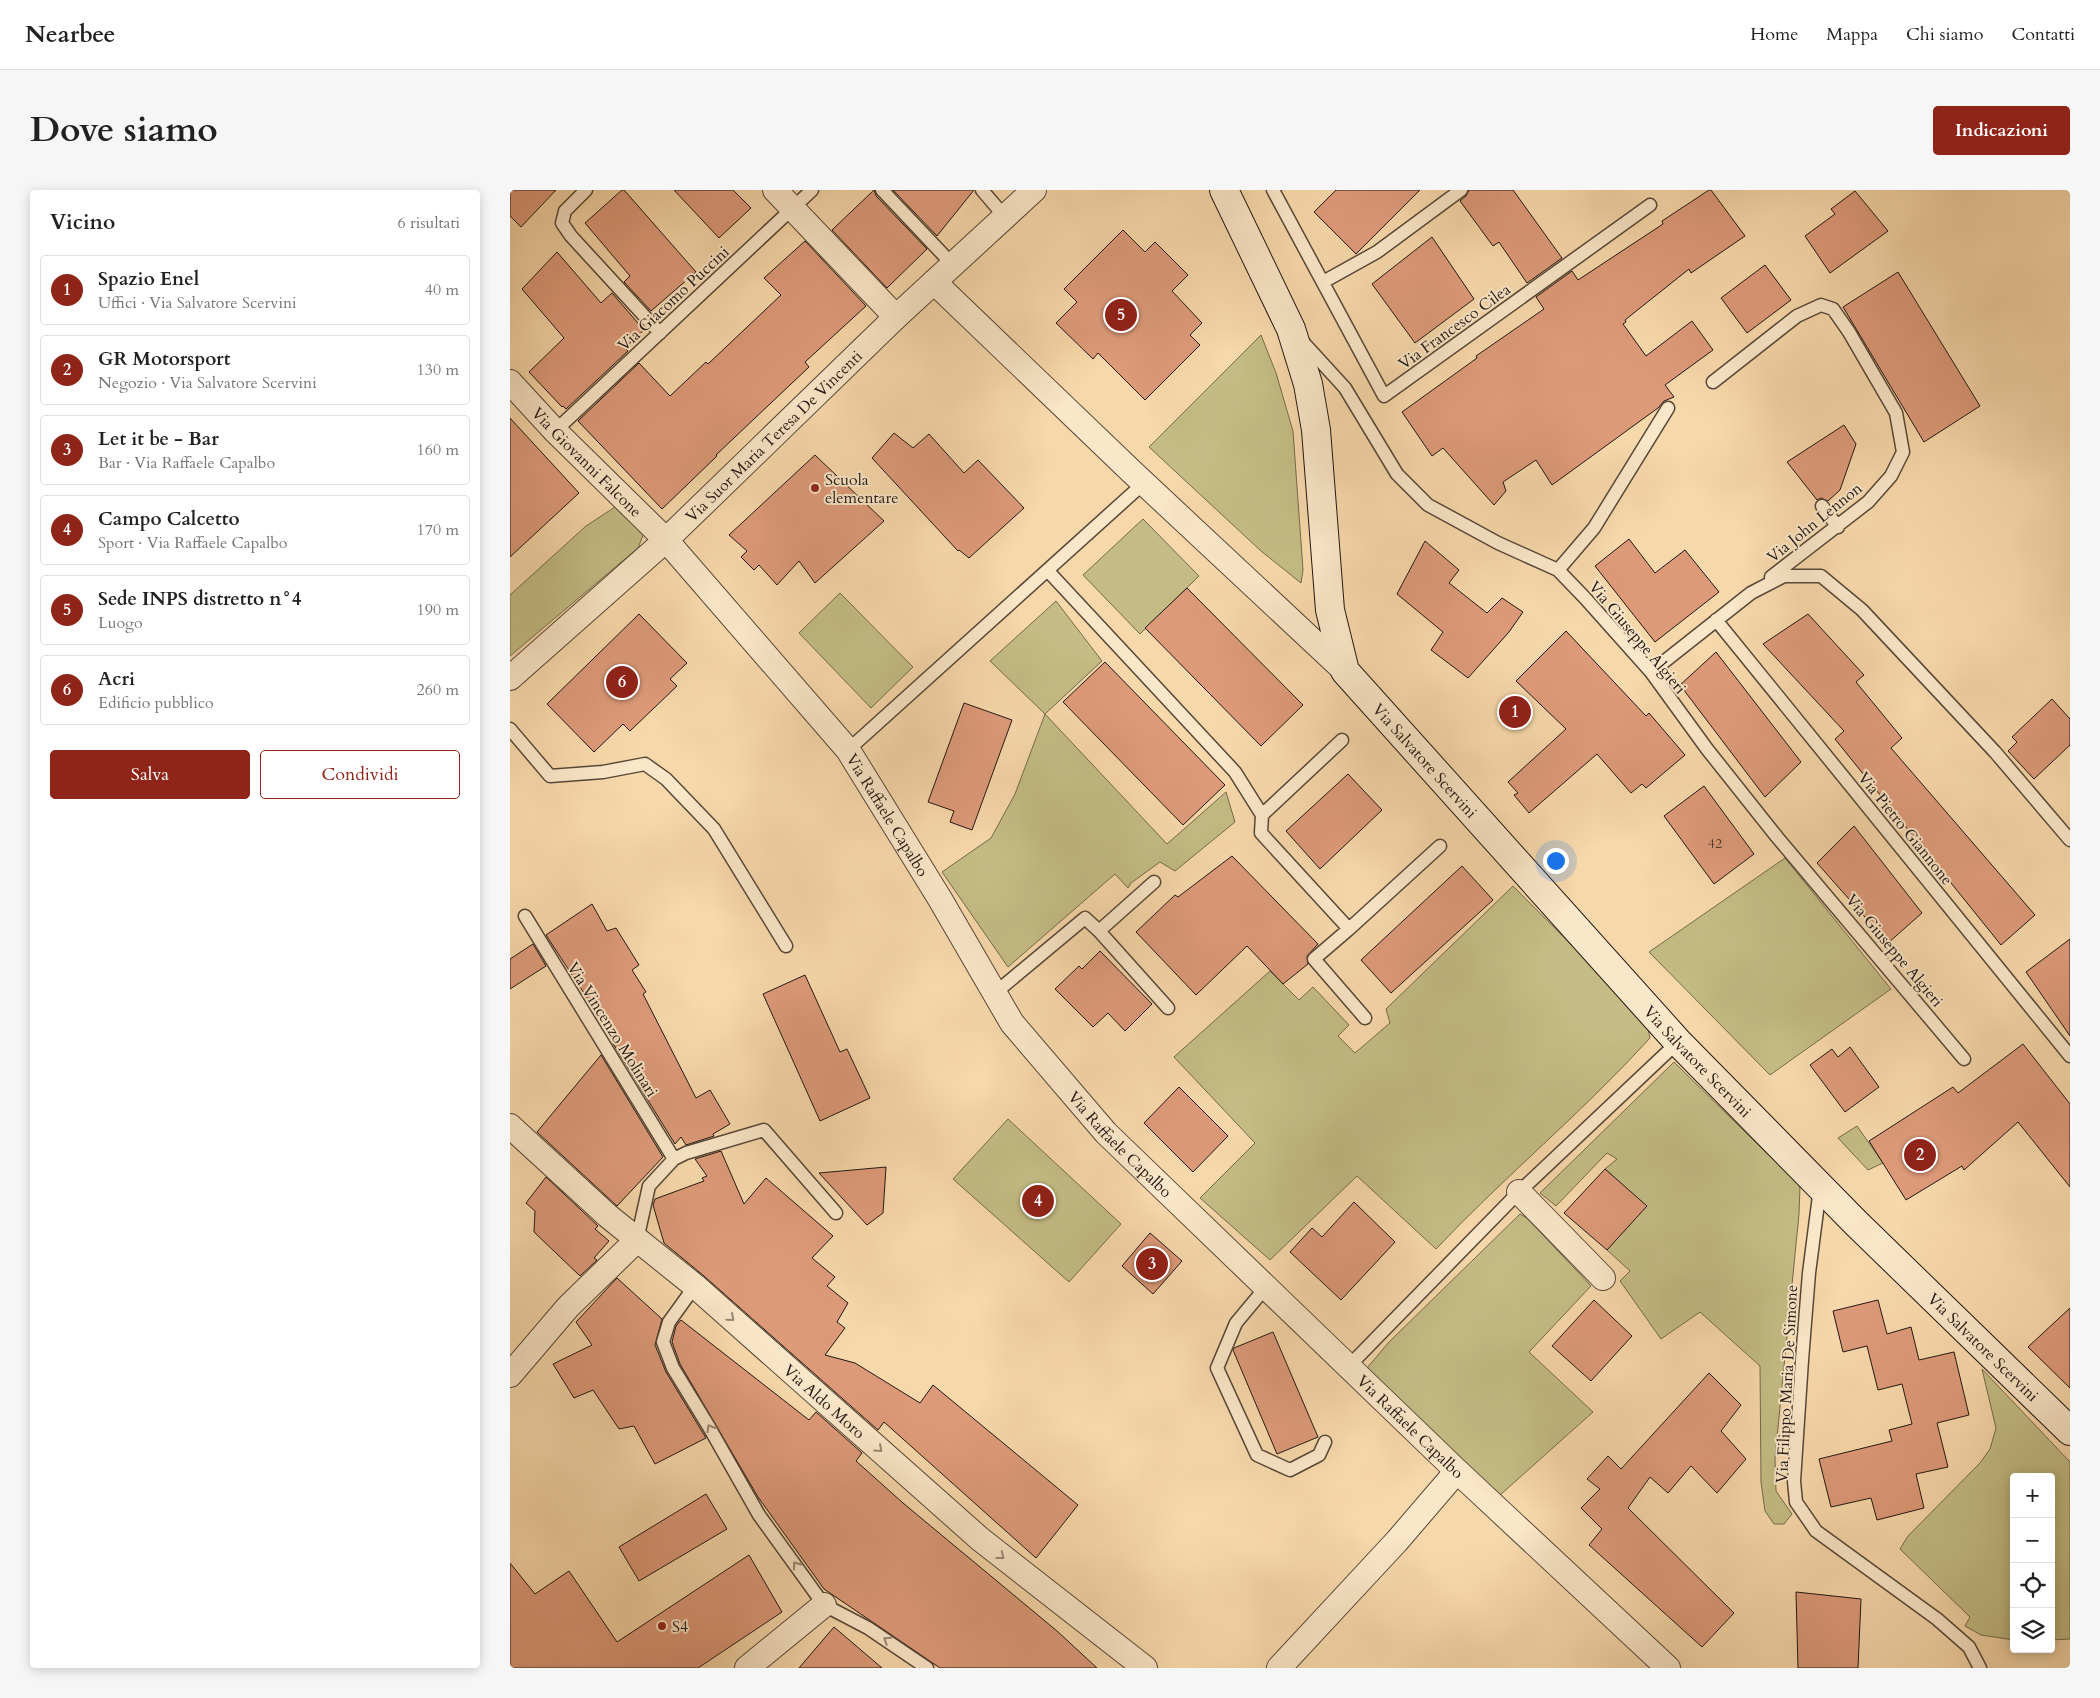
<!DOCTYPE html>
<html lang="it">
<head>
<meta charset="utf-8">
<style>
  body { margin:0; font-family:Cardo,serif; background:#f6f6f6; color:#222 }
  .controls { position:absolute; right:15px; bottom:15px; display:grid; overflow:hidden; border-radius:5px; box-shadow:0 2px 12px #0003 }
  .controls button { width:45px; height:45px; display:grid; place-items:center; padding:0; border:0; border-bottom:1px solid #e0e0e0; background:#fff; color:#222; font:25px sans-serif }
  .you { position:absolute; left:1045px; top:670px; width:18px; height:18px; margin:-12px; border:4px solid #fff; border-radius:50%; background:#1a73e8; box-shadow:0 0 0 8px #1a73e833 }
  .badge { display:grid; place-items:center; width:32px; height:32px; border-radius:50%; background:#8f2418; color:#fff; font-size:16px; font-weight:700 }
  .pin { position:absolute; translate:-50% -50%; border:2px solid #fff; box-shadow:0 1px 5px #0006 }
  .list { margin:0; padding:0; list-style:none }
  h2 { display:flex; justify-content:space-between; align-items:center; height:65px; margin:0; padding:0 20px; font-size:21px }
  h2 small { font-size:16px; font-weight:400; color:#767676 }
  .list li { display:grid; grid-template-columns:32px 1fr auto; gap:15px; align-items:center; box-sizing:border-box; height:70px; margin:0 10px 10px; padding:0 10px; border:1px solid #e0e0e0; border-radius:5px }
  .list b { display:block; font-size:19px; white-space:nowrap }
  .list p { margin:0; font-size:16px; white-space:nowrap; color:#767676 }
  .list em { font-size:16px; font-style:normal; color:#767676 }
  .actions { display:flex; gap:10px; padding:15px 20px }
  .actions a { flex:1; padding:11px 0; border:1px solid #8f2418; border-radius:5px; text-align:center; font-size:18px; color:#8f2418 }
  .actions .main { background:#8f2418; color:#fff }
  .icon { flex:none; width:28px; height:28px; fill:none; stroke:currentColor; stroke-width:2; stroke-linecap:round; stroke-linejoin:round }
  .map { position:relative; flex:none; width:1560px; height:1478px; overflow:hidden; border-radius:5px }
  header { display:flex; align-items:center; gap:30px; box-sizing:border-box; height:70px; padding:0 25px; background:#fff; border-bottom:1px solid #e0e0e0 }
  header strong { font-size:24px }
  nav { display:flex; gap:28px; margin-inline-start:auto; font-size:18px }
  .intro { display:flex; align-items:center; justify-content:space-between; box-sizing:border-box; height:120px; padding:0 30px }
  h1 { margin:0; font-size:35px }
  .button { padding:12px 22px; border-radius:5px; background:#8f2418; color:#fff; font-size:18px; font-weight:700 }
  main { display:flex; gap:30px; padding:0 30px }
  aside { flex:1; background:#fff; border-radius:5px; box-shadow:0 2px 12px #0003 }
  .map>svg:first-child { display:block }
</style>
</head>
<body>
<header>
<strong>Nearbee</strong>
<nav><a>Home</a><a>Mappa</a><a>Chi siamo</a><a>Contatti</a></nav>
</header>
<div class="intro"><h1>Dove siamo</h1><a class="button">Indicazioni</a></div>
<main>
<aside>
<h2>Vicino<small>6 risultati</small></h2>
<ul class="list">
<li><span class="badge">1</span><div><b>Spazio Enel</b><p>Uffici · Via Salvatore Scervini</p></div><em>40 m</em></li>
<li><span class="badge">2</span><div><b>GR Motorsport</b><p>Negozio · Via Salvatore Scervini</p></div><em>130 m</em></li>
<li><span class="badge">3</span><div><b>Let it be - Bar</b><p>Bar · Via Raffaele Capalbo</p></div><em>160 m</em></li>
<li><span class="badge">4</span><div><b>Campo Calcetto</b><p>Sport · Via Raffaele Capalbo</p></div><em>170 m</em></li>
<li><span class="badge">5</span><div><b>Sede INPS distretto n°4</b><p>Luogo</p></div><em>190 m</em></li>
<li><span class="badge">6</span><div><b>Acri</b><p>Edificio pubblico</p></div><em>260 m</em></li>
</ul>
<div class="actions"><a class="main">Salva</a><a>Condividi</a></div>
</aside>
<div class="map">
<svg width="1560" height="1478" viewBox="0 0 1560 1478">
  <rect width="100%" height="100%" fill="#f7d8aa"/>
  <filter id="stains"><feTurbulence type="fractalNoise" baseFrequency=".004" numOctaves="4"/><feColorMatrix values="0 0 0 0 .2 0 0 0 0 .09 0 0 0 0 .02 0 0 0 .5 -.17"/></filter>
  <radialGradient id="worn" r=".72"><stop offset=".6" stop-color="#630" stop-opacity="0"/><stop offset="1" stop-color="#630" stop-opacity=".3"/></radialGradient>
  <!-- green -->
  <path fill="#c4bc84" stroke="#736a4b" d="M 751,145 L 766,183 L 783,241 L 793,380 L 791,393 L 751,361 L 639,257 Z
    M 105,317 L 136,338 L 128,358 L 0,466 L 0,405 L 76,336 Z
    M 633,329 L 689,386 L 630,444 L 573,385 Z
    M 330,403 L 403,477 L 361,518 L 289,443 Z
    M 546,411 L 592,471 L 535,524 L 657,654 L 716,602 L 725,632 L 665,681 L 650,672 L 621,693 L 618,698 L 605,684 L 498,777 L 432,682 L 481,648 L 505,604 L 535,524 L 480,471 Z
    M 1275,668 L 1381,799 L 1260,885 L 1139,762 Z
    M 1003,696 L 1116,810 L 1138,839 L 1140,848 C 1073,922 995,986 926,1059 L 847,986 L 760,1070 L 690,1008 L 745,953 L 664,867 L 760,781 L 789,810 L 803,797 L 839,835 L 828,846 L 845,863 L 880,833 L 876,819 Z
    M 1164,872 L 1290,996 L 1289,1024 L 1265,1268 L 1266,1301 L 1282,1324 L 1274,1334 L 1264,1334 L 1255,1321 L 1251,1292 L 1250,1176 L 1190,1122 L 1151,1149 L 1110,1091 L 1120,1081 L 1097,1060 L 1136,1016 L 1095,979 L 1107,969 L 1097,963 L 1046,1016 L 1030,1003 Z
    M 498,929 L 611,1034 L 559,1092 L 443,989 Z
    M 1347,936 L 1373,973 L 1358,980 L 1328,948 Z
    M 1010,1024 L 1017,1028 L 1081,1096 L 1019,1162 L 1083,1222 L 989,1306 L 857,1178 L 879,1152 Z
    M 1472,1179 L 1560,1272 L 1560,1449 L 1541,1450 L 1541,1287 L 1504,1287 L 1504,1450 L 1471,1445 L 1455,1436 L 1460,1427 L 1390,1359 L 1398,1346 L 1470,1273 L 1480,1259 L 1486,1238 Z"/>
  <!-- building -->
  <path fill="#dd9a79" stroke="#221712" d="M 0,0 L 46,0 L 11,37 L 0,26 Z
    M 112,0 L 114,0 L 186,82 L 141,121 L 114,92 L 120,86 L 75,33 Z
    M 164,0 L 223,0 L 241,18 L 209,48 Z
    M 364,0 L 366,6 L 417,59 L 377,98 L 322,40 Z
    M 383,0 L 464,0 L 427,46 Z
    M 826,0 L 910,0 L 846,64 L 804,22 Z
    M 959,0 L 1003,0 L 1052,68 L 1017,93 L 989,52 L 983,56 L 950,11 L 956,6 Z
    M 1199,0 L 1201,0 L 1235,46 L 1181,83 L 1179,79 L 1115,130 L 1116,132 L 1113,134 L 1136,166 L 1182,131 L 1203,160 L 1155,195 L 1164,207 L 1154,211 L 1148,218 L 1042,295 L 1026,270 L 993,292 L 996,301 L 984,315 L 933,258 L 922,266 L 892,222 L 967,168 L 966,166 L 1034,119 L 1026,107 L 1062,81 L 1068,90 L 1153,34 L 1152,31 Z
    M 1345,1 L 1378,41 L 1320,83 L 1295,46 L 1325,24 L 1321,19 Z
    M 613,40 L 635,62 L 645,52 L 678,85 L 662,101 L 692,133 L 680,145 L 690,155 L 635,210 L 588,163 L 583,169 L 546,133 L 567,112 L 554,99 Z
    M 922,47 L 964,109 L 905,153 L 862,94 Z
    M 295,51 L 356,116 L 295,172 L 299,177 L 206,265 L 207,266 L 152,319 L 68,231 L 129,173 L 160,206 L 196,172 L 198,174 L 271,105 L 254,88 Z
    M 47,62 L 91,113 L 102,103 L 134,140 L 115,158 L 118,161 L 56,219 L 53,216 L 52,217 L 19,182 L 54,148 L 12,99 Z
    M 1255,75 L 1281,110 L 1237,143 L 1211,108 Z
    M 1388,82 L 1470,216 L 1414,252 L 1333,117 Z
    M 0,228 L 69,303 L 0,367 Z
    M 1334,235 L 1346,254 L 1330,300 L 1318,311 L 1311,308 L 1307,310 L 1277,272 Z
    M 384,243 L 403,258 L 419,244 L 454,283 L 468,270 L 514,318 L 459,368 L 449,360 L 448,361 L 362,268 Z
    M 305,265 L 374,331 L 305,393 L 289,371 L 267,395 L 249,375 L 244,380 L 231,367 L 237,361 L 219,345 Z
    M 1119,349 L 1145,383 L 1175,360 L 1209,402 L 1145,452 L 1085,376 Z
    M 915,351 L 949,380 L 939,393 L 977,423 L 992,408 L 1013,422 L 999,442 L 958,488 L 921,460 L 933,442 L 887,404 Z
    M 677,398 L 793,515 L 751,556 L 635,438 Z
    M 129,424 L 177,473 L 160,489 L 167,496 L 120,541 L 113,534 L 84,562 L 37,514 Z
    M 1298,424 L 1354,485 L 1346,492 L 1392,548 L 1381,558 L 1525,725 L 1491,755 L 1325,549 L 1334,541 L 1253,454 Z
    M 1056,441 L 1136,526 L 1139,523 L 1175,565 L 1136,598 L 1132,594 L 1121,603 L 1087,564 L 1019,623 L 1004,605 L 1008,603 L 998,592 L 1056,539 L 1006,491 Z
    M 1206,462 L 1291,572 L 1255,607 L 1170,495 Z
    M 595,472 L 715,595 L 673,635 L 553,512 Z
    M 1542,509 L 1560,529 L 1560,555 L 1524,589 L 1498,561 L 1507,552 L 1502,547 Z
    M 454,513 L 502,530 L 462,640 L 440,632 L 444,621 L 418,612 Z
    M 838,584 L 872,620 L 810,679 L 776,641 Z
    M 1194,596 L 1244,664 L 1204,694 L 1154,626 Z
    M 1344,636 L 1412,723 L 1378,753 L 1307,673 Z
    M 722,666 L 808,754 L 797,766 L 798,774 L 773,794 L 737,756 L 686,805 L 626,742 L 665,705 L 668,707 Z
    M 952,676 L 983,710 L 881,803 L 851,770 Z
    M 82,714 L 97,741 L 106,738 L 129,775 L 122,780 L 136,802 L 133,804 L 186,908 L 200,900 L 220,934 L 203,944 L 204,946 L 176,955 L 171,947 L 165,954 L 102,852 L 104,849 L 36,745 Z
    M 1560,749 L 1560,846 L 1516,782 Z
    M 23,754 L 36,776 L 0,799 L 0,769 Z
    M 590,761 L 642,814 L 615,841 L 598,823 L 583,837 L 545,799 L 569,776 L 572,779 Z
    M 295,785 L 330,862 L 337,859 L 360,908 L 310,931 L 253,804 Z
    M 1513,854 L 1560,914 L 1560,997 L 1508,932 L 1454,980 L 1452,976 L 1396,1010 L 1359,951 L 1443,897 L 1448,903 Z
    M 1340,857 L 1369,897 L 1335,922 L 1300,875 L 1322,859 L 1328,867 Z
    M 91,865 L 153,967 L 107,1016 L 27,942 Z
    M 669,897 L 718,946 L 683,982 L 634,933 Z
    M 211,961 L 234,1014 L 256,988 L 323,1046 L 302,1068 L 325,1087 L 317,1096 L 338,1113 L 327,1132 L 335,1138 L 315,1165 L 345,1173 L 410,1213 L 423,1195 L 568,1315 L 526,1368 L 374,1232 L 368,1240 L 194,1086 L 154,1053 L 143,1015 L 145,1009 L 194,991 L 192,988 L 197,986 L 185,969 Z
    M 376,977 L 373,1023 L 357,1035 L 309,983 Z
    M 1095,979 L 1137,1016 L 1097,1060 L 1054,1023 Z
    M 36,987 L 88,1036 L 85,1039 L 99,1051 L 84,1068 L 87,1070 L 70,1086 L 24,1042 L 25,1021 L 16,1013 Z
    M 844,1012 L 885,1052 L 831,1110 L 780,1062 L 802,1038 L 812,1047 Z
    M 640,1043 L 672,1071 L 643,1104 L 612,1076 Z
    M 107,1088 L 152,1129 L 145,1155 L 156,1182 L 196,1248 L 145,1274 L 124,1236 L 109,1239 L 83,1200 L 64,1208 L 43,1174 L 82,1155 L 66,1132 Z
    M 1084,1110 L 1122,1146 L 1081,1191 L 1042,1156 Z
    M 1368,1110 L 1377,1144 L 1401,1137 L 1409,1170 L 1444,1162 L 1459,1225 L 1427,1233 L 1438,1277 L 1406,1284 L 1414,1318 L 1367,1330 L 1361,1308 L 1321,1317 L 1309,1269 L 1382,1251 L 1379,1240 L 1402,1234 L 1392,1194 L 1368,1200 L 1357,1156 L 1333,1162 L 1323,1121 Z
    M 1560,1118 L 1560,1198 L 1518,1157 Z
    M 171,1130 L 299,1230 L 306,1222 L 352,1263 L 346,1271 L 393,1313 L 547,1441 L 587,1478 L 430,1478 L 314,1399 L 248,1307 L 170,1174 L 162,1152 L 166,1136 Z
    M 763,1142 L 808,1247 L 767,1264 L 723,1160 L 724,1158 Z
    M 1199,1183 L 1231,1215 L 1211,1241 L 1236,1269 L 1207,1303 L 1181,1276 L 1158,1303 L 1140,1287 L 1118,1318 L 1224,1423 L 1192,1457 L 1079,1355 L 1092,1339 L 1071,1318 L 1090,1299 L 1077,1289 L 1098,1266 L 1111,1279 Z
    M 196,1304 L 217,1339 L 129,1391 L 109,1357 Z
    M 239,1365 L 272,1422 L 188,1478 L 0,1478 L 0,1373 L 25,1404 L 59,1381 L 107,1452 Z
    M 1286,1402 L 1351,1409 L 1348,1478 L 1288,1478 Z
    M 324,1437 L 372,1478 L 289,1478 Z"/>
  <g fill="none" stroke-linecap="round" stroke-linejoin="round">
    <defs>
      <path id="service" d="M 76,0 L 55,21 L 52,33 L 61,46 L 150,143
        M 372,0 L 442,74
        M 472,0 L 495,27
        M 763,0 L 874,206 L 1140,15
        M 813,92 L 867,62 L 951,0
        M 792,151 L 835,198 L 887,284 L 918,315 L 988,353 L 1048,380 L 1075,408 L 1141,482 L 1197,559 L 1267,647 L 1454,869
        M 1203,192 L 1287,126 L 1311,115 L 1323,119 L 1339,142 L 1386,223 L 1393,262 L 1381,286 L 1358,312 L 1261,387
        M 45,241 L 302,0
        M 1312,316 L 1328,337
        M 1048,380 L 1084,338 L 1158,218
        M 538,381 L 725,582 L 752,625 L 751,643 L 839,739 L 930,656
        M 1206,430 L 1560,866
        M 1141,482 L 1241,403 L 1274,386 L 1311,386 L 1352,420 L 1485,562 L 1560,650
        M 0,539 L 40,586 L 93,582 L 135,574 L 156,589 L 204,639 L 276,756
        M 338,560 L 634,293
        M 752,625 L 832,550
        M 15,726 L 164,969
        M 839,739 L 804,769 L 855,828
        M 589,741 L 658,818
        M 485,803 L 575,728 L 589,741 L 644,692
        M 1310,998 L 1299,1083 L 1292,1170 L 1284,1291 L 1286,1312 L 1306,1341 L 1427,1429 L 1459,1457 L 1470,1478
        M 127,1050 L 139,996 L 164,969 L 176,963 L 254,940 L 326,1023
        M 185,1096 L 159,1132 L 153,1152 L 163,1178 L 199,1237 L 249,1325 L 314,1415 L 358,1438 L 417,1478
        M 756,1097 L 726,1133 L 707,1178 L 747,1265 L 780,1280 L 809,1265 L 815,1252
        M 838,1177 L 1009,1002 L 1168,852"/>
      <g id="minor">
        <path d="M 265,0 L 386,127"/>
        <path d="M 424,92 L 621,281 L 835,481"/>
        <path id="s1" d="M 0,192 L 45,241 L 156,350 L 338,560 L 430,709 L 502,833 L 596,943 L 947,1281 L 1158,1478"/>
        <path id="s2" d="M 0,488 L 156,350 L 386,127 L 524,0"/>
        <path id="s3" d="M 0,936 L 98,1026 L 185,1096 L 470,1349 L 635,1478"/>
        <path d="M 1009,1002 L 1093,1088"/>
        <path d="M 0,1185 L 58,1117 L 127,1050"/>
        <path d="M 237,1478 L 314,1415"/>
        <path d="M 769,1478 L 887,1351 L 947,1281"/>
      </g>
      <g id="secondary">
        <path id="s4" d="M 714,0 L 781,139 L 798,194 L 806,240 L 820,420 L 835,481 L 1168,852 L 1346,1033 L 1560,1241"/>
      </g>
    </defs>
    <!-- service casing -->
    <use href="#service" stroke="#574738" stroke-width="15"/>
    <!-- minor casing -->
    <use href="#minor" stroke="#574738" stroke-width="26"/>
    <!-- secondary casing -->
    <use href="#secondary" stroke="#221712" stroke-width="30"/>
    <!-- service -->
    <use href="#service" stroke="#fae6c8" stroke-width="12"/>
    <!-- minor -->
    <use href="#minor" stroke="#fae6c8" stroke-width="24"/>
    <!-- secondary -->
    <use href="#secondary" stroke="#fae6c8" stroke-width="28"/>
  </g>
  <!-- one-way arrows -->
  <defs><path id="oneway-chevron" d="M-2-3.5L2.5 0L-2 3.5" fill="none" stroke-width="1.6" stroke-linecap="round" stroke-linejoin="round" transform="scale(1.25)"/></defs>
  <g stroke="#998976">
    <use href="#oneway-chevron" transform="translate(221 1128) rotate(41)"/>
    <use href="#oneway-chevron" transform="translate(200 1238) rotate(-120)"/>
    <use href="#oneway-chevron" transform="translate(369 1259) rotate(42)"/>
    <use href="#oneway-chevron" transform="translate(491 1366) rotate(38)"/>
    <use href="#oneway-chevron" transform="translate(286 1375) rotate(-126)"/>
    <use href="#oneway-chevron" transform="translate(377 1450) rotate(-147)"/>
  </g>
  <!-- markers -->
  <g fill="#8f2418" stroke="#fae6c8" stroke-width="2">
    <circle cx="305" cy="298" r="5"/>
    <circle cx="152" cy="1436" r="5"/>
  </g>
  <g text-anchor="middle" stroke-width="4" stroke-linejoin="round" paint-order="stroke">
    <!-- number labels -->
    <g font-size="14" fill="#51382c">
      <text x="1205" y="658">42</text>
    </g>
    <!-- street labels -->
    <g font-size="16" fill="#221712" stroke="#fae6c8">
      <text transform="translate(163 108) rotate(-43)" y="6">Via Giacomo Puccini</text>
      <text transform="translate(944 136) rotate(-36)" y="6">Via Francesco Cilea</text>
      <text dy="6" stroke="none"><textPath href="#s2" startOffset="358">Via Suor Maria Teresa De Vincenti</textPath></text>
      <text dy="6" stroke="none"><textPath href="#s1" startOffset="111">Via Giovanni Falcone</textPath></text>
      <text transform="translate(1304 332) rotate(-39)" y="6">Via John Lennon</text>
      <text transform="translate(1128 447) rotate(50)" y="6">Via Giuseppe Algieri</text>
      <text dy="6" stroke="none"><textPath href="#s4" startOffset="622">Via Salvatore Scervini</textPath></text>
      <text dy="6" stroke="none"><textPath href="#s1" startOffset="576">Via Raffaele Capalbo</textPath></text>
      <text transform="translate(1396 638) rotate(51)" y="6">Via Pietro Giannone</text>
      <text transform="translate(1385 760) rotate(50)" y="6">Via Giuseppe Algieri</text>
      <text transform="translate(103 839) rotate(58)" y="6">Via Vincenzo Molinari</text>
      <text dy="6" stroke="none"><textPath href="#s4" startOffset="1028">Via Salvatore Scervini</textPath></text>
      <text dy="6" stroke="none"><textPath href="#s1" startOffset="981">Via Raffaele Capalbo</textPath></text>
      <text dy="6" stroke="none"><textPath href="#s4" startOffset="1432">Via Salvatore Scervini</textPath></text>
      <text transform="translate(1276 1194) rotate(-87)" y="6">Via Filippo Maria De Simone</text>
      <text dy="6" stroke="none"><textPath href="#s3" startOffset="418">Via Aldo Moro</textPath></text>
      <text dy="6" stroke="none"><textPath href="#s1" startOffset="1386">Via Raffaele Capalbo</textPath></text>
    </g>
    <!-- poi labels -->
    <g font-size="16" fill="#221712" stroke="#fae6c8" text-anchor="start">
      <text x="315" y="295">Scuola<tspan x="315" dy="18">elementare</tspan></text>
      <text x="162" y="1442">S4</text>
    </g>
  </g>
  <rect width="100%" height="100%" filter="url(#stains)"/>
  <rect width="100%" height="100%" fill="url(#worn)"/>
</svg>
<div class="controls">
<button>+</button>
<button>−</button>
<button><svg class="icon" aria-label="locate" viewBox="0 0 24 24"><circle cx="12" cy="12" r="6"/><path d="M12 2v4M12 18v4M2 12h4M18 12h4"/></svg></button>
<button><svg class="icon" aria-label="layers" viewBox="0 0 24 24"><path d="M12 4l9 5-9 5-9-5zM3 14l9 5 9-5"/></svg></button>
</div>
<div class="you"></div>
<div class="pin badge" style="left:1005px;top:522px">1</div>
<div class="pin badge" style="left:1410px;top:965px">2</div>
<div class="pin badge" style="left:642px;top:1074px">3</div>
<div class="pin badge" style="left:528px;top:1011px">4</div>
<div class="pin badge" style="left:611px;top:125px">5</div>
<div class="pin badge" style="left:112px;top:492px">6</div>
</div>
</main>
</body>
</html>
